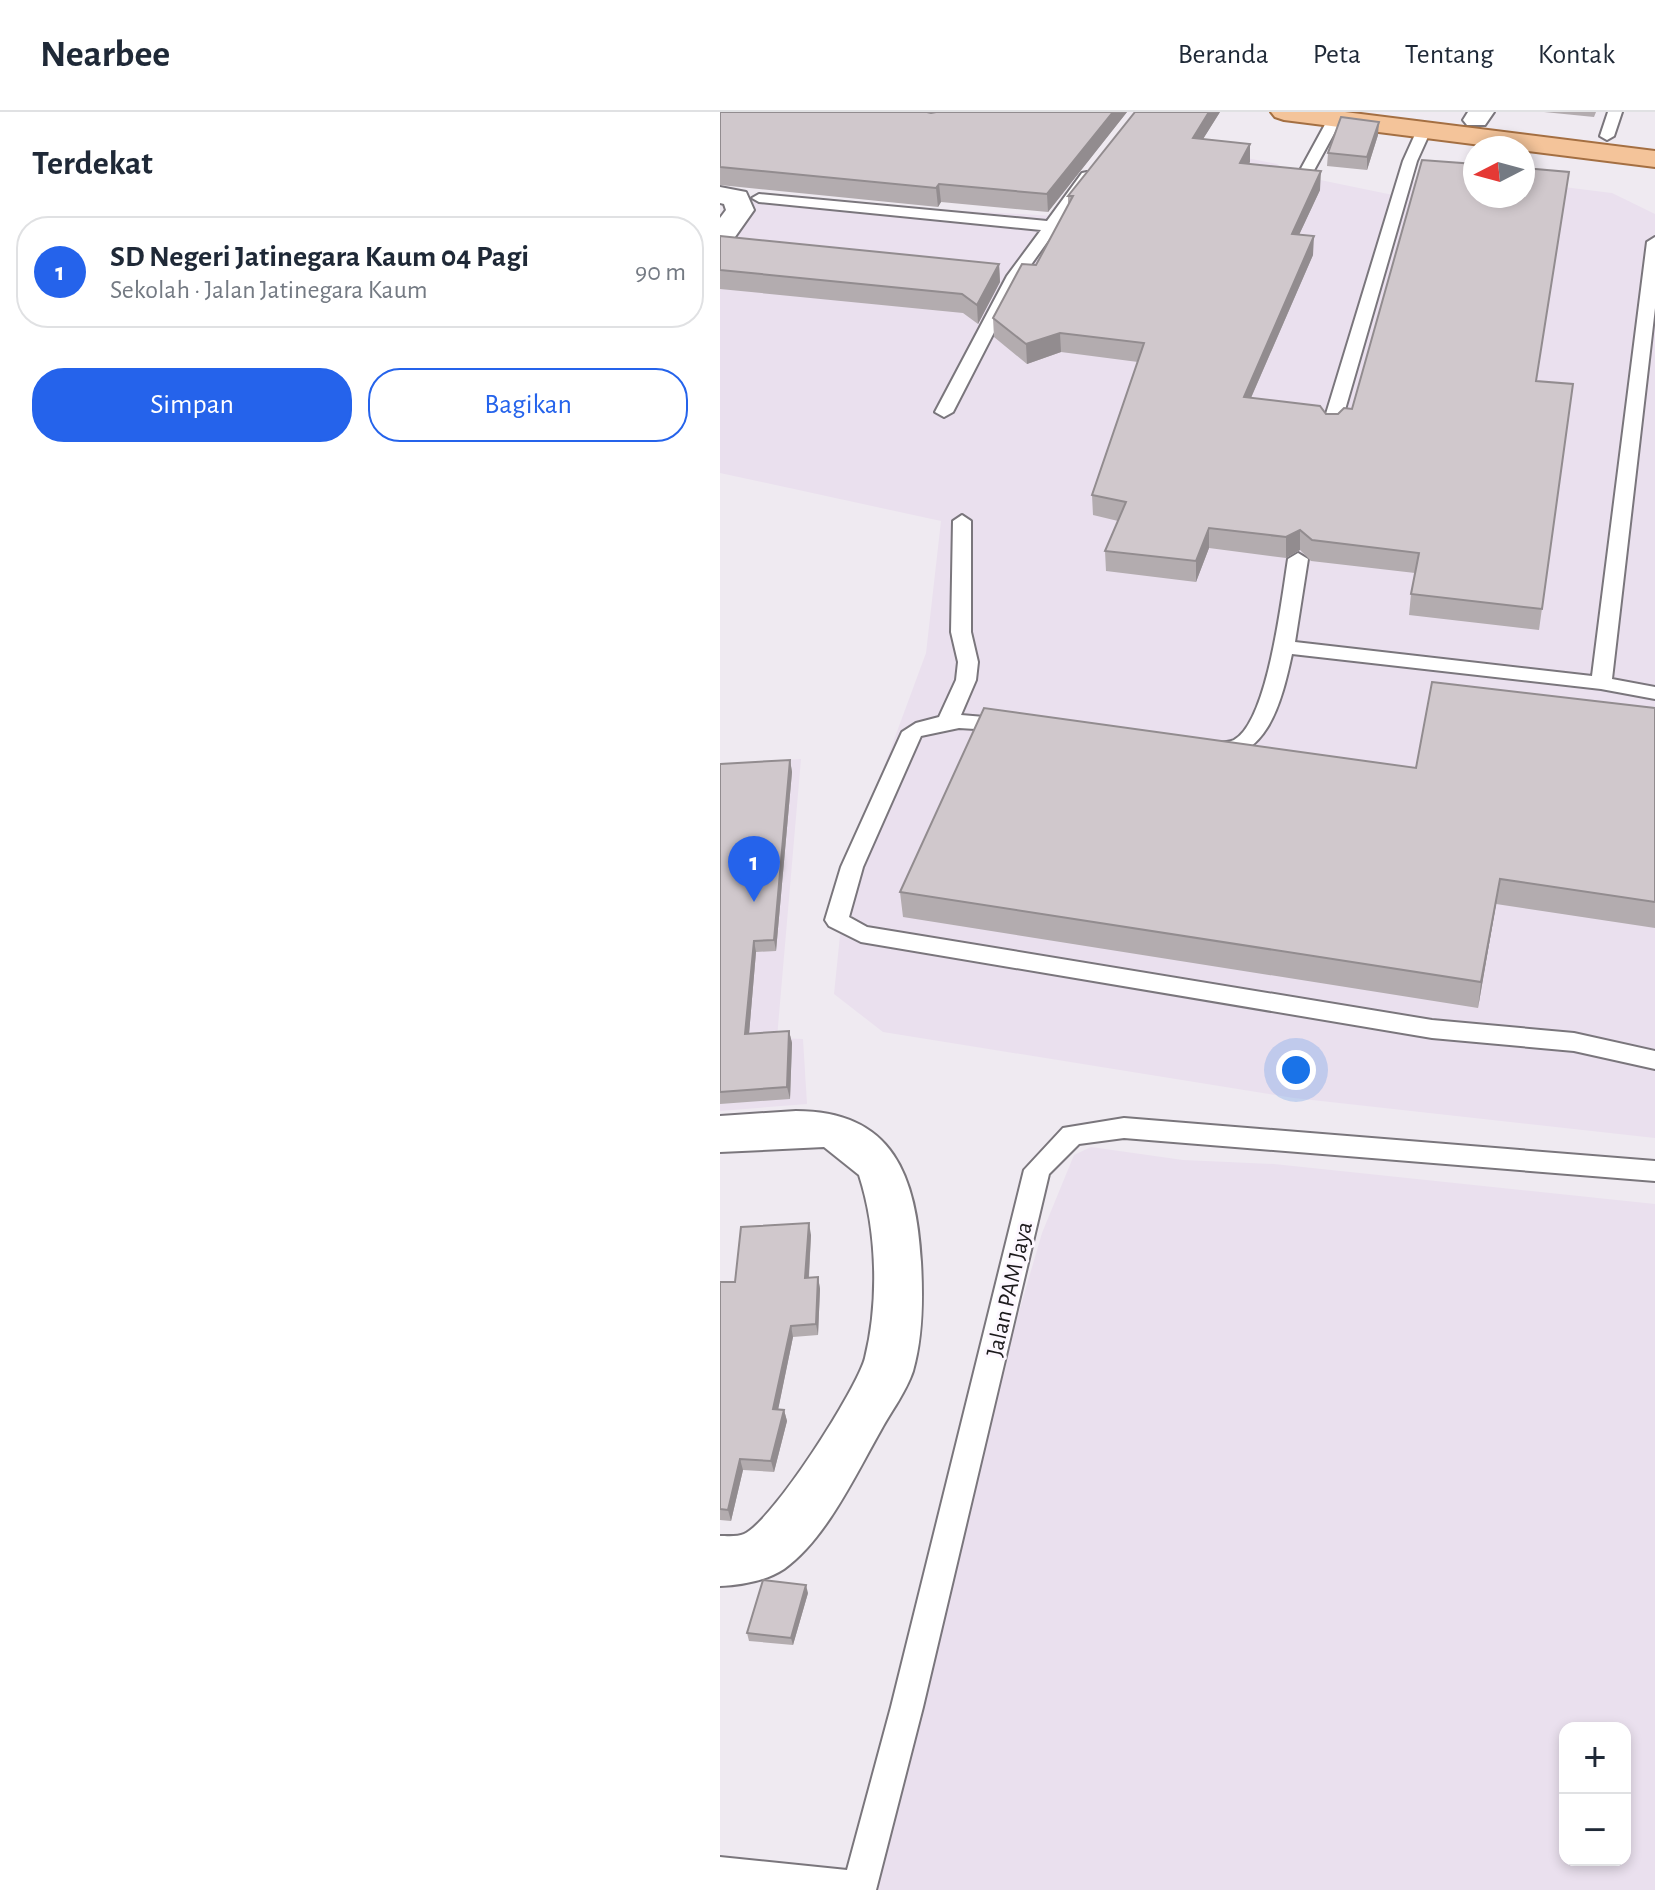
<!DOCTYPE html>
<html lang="id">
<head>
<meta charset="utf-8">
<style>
  body { margin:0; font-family:"Alegreya Sans",sans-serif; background:#f2f2f3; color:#1f2937 }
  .controls { position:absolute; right:24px; bottom:24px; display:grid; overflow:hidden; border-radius:16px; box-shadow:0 4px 12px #0003 }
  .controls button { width:72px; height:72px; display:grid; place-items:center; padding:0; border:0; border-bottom:2px solid #e0e1e3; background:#fff; color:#1f2937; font:40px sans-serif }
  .compass { position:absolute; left:743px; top:24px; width:72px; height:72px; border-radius:50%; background:#fff; box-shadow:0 4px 12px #0003; rotate:264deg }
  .you { position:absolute; left:576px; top:958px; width:28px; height:28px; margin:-20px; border:6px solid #fff; border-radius:50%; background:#1a73e8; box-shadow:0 0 0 12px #1a73e833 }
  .badge { display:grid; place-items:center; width:52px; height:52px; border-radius:50%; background:#2563eb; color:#fff; font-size:26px; font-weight:700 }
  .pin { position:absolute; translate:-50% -66px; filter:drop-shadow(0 2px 4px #0008) }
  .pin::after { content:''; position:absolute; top:42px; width:28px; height:24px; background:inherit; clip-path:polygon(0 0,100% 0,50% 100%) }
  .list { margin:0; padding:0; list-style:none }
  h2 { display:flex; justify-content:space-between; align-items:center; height:104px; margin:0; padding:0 32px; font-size:34px }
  h2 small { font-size:26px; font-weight:400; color:#747a83 }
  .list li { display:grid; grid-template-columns:52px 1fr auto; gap:24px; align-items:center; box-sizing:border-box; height:112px; margin:0 16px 16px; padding:0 16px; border:2px solid #e0e1e3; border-radius:32px }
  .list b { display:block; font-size:30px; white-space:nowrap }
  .list p { margin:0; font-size:26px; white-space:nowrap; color:#747a83 }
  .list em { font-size:26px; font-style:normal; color:#747a83 }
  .actions { display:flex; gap:16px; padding:24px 32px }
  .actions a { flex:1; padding:18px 0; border:2px solid #2563eb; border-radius:32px; text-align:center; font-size:28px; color:#2563eb }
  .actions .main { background:#2563eb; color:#fff }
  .map { position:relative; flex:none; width:935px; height:1778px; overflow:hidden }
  header { display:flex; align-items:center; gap:48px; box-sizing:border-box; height:112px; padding:0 40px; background:#fff; border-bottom:2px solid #e0e1e3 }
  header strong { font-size:38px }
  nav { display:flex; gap:44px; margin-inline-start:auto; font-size:28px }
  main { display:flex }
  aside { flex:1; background:#fff }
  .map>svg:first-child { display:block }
</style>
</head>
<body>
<header>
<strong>Nearbee</strong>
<nav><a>Beranda</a><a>Peta</a><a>Tentang</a><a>Kontak</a></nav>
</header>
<main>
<aside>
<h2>Terdekat<small></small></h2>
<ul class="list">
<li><span class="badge">1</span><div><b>SD Negeri Jatinegara Kaum 04 Pagi</b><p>Sekolah · Jalan Jatinegara Kaum</p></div><em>90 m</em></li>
</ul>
<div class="actions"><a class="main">Simpan</a><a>Bagikan</a></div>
</aside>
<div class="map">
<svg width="935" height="1778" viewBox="0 0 935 1778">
  <rect width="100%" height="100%" fill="#efeaf1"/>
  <!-- built -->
  <path fill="#eae0ee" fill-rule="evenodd" d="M 462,33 L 557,52 L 571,62 L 678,84 L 706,58 L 755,84 L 803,84 L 803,70 L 892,81 L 935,102 L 935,1026 L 574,986 L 163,920 L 114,882 L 127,755 L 206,541 L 221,409 L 0,361 L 0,114 L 29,87 L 335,104 Z
    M 81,647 L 57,926 L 83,927 L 87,992 L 0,999 L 0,654 Z
    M 371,1035 L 463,1048 L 554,1052 L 935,1092 L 935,1778 L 0,1778 L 0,1772 L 134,1766 L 322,1121 L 354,1043 ZM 845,1616 L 905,1616 L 905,1748 L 845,1748 Z"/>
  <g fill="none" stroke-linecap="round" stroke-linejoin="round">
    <defs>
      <path id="lane" d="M 888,0 L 902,0 L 894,24 L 887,28 L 880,24 Z
        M 615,3 L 622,7 L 592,62 L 585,66 L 580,65 L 578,62 L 608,7 Z
        M 704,14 L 711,18 L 697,49 L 620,315 L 617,319 L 605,319 L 602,315 L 683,49 L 697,18 Z
        M 367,60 L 374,64 L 303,164 L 233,300 L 224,305 L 215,300 L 287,164 L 321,118 L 39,90 L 32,86 L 39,82 L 327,109 L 362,61 Z
        M 935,125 L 935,196 L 892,567 L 935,575 L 935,587 L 881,577 L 572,542 C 562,588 546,658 484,642 L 480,637 L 484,632 C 493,630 505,632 514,628 C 548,610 562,484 568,447 L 578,441 L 588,447 L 575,530 L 872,564 L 927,130 Z
        M 242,403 L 251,409 L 251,520 L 258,550 L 256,568 L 241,603 L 288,607 L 298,613 L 288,619 L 239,616 L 201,624 L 143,755 L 129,805 L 147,815 L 712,908 L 854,921 L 935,939 L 935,957 L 854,939 L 712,926 L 141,830 L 109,814 L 105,808 L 121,755 L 182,620 L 196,611 L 219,605 L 236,568 L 238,550 L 231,520 L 233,409 Z
        M 404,1006 L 935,1049 L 935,1069 L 404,1026 L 359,1032 L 329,1062 L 203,1595 L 156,1778 L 0,1778 L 0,1745 L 127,1758 L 171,1595 L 304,1058 L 343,1016 Z"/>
      <path id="street" d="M 748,0 L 774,0 L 765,13 L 747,13 L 743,8 Z
        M 0,75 L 26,80 L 34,98 L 10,132 L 0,134 L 0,106 L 6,98 L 4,92 L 0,91 Z
        M 76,999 C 174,999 196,1065 201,1150 C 203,1186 203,1224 193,1259 C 186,1280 172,1298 161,1318 C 136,1362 106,1427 64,1457 C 46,1469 21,1473 0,1474 L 0,1424 C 7,1424 18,1425 24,1422 C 53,1409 137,1277 145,1246 C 159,1190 157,1118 139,1063 L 104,1035 L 0,1040 L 0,1004 Z"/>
      <path id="primary" d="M 551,0 L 625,0 L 935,39 L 935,55 L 564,8 L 555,5 Z"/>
    </defs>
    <!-- lane casing -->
    <use href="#lane" stroke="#7a767c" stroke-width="4"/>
    <!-- street casing -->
    <use href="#street" stroke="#7a767c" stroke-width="4"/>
    <!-- primary casing -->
    <use href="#primary" stroke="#a46f42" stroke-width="4"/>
    <!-- lane -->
    <use href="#lane" fill="#fff" fill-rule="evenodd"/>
    <!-- street -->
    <use href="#street" fill="#fff" fill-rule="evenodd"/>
    <!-- primary -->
    <use href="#primary" fill="#f4c49a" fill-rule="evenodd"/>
  </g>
  <!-- wall -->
  <path fill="#b3acaf" d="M 0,0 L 211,1 L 216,0 L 407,0 L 328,100 L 221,90 L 218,95 L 0,73 Z
    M 500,0 L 483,27 L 530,32 L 529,52 L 600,78 L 579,123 L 593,143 L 531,286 L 606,302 L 618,302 L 632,297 L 816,269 L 853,272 L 819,518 L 689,503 L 691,482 L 695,461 L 591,449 L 580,438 L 566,446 L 489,436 L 476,470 L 386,459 L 385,439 L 398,409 L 373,403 L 372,383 L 418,250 L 341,240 L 307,252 L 274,225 L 273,206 L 316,153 L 348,93 L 348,84 Z
    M 824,0 L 876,0 L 874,5 Z
    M 658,23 L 647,58 L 607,54 L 608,41 Z
    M 0,124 L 279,152 L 280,170 L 258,212 L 243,201 L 0,177 Z
    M 935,596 L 935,816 L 776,792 L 758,896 L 183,805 L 180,780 L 696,656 Z
    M 70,648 L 72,660 L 56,839 L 36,840 L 29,922 L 69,919 L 72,931 L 70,987 L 0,992 L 0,652 Z
    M 91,1123 L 89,1166 L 98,1165 L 100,1177 L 98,1223 L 73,1225 L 58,1297 L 64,1298 L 67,1309 L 54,1360 L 23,1358 L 11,1409 L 0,1408 L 0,1170 L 15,1170 Z
    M 88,1481 L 73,1533 L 29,1529 L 27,1521 Z"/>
  <!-- shaded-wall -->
  <path fill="#928c8f" d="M 393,0 L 407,0 L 328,100 L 327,82 Z
    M 489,0 L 500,0 L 473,43 L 473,26 Z
    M 659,10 L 658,23 L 647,58 L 647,45 Z
    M 530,32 L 530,50 L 520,69 L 520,51 Z
    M 601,59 L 600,78 L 571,140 L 572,122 Z
    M 219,72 L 221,90 L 218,95 L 216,76 Z
    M 594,124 L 593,143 L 523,304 L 524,285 Z
    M 279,152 L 280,170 L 258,212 L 257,193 Z
    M 340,221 L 341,240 L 307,252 L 306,232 Z
    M 489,416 L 489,436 L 476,470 L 476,449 Z
    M 580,418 L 580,438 L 566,446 L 566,425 Z
    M 70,648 L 72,660 L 56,839 L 54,828 Z
    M 780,767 L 776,792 L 758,896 L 761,870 Z
    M 34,829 L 36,840 L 28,934 L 25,922 Z
    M 69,919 L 72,931 L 70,987 L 67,975 Z
    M 89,1111 L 91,1123 L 88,1177 L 85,1166 Z
    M 98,1165 L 100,1177 L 98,1223 L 96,1212 Z
    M 71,1214 L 73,1225 L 56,1308 L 53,1297 Z
    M 64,1298 L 67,1309 L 54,1360 L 51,1349 Z
    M 20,1347 L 23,1358 L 11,1409 L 8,1398 Z
    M 86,1473 L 88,1481 L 73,1533 L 71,1526 Z"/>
  <!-- building -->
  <path fill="#d0c8cc" stroke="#928c8f" stroke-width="2" d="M 0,0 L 207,0 L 211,1 L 216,0 L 393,0 L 327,82 L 219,72 L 216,76 L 0,55 Z
    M 415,0 L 489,0 L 473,26 L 530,32 L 520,51 L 601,59 L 572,122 L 594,124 L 524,285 L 600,294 L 606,302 L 618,302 L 624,296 L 632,297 L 702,48 L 755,52 L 755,84 L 803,84 L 803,56 L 849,60 L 816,269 L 853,272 L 822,497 L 691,482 L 699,441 L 592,428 L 580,418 L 566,425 L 489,416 L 476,449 L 385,439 L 406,390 L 372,383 L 424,231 L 340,221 L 306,232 L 273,206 L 302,152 L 316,153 L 353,84 L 348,84 Z
    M 621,5 L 659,10 L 647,45 L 608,41 Z
    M 0,124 L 279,152 L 257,193 L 242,182 L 0,158 Z
    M 712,570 L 935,596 L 935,790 L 780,767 L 761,870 L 180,780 L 264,596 L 696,656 Z
    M 70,648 L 54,828 L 34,829 L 25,922 L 69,919 L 67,975 L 0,980 L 0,652 Z
    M 89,1111 L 85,1166 L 98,1165 L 96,1212 L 71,1214 L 53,1297 L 64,1298 L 51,1349 L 20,1347 L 8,1398 L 0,1397 L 0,1170 L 15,1170 L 21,1115 Z
    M 43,1468 L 86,1473 L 71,1526 L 27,1521 Z"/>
  <g text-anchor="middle" stroke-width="6" stroke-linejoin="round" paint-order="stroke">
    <!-- street labels -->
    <g font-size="24" fill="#1c1a1c" stroke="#fdf8ff">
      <text transform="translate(289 1177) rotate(-77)" y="8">Jalan PAM Jaya</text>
    </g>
  </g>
</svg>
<div class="controls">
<button>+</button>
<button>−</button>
</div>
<svg class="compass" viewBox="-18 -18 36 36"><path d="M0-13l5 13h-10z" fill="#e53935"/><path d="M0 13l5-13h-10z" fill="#747a83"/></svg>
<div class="you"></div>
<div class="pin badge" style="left:34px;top:790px">1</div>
</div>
</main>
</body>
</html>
